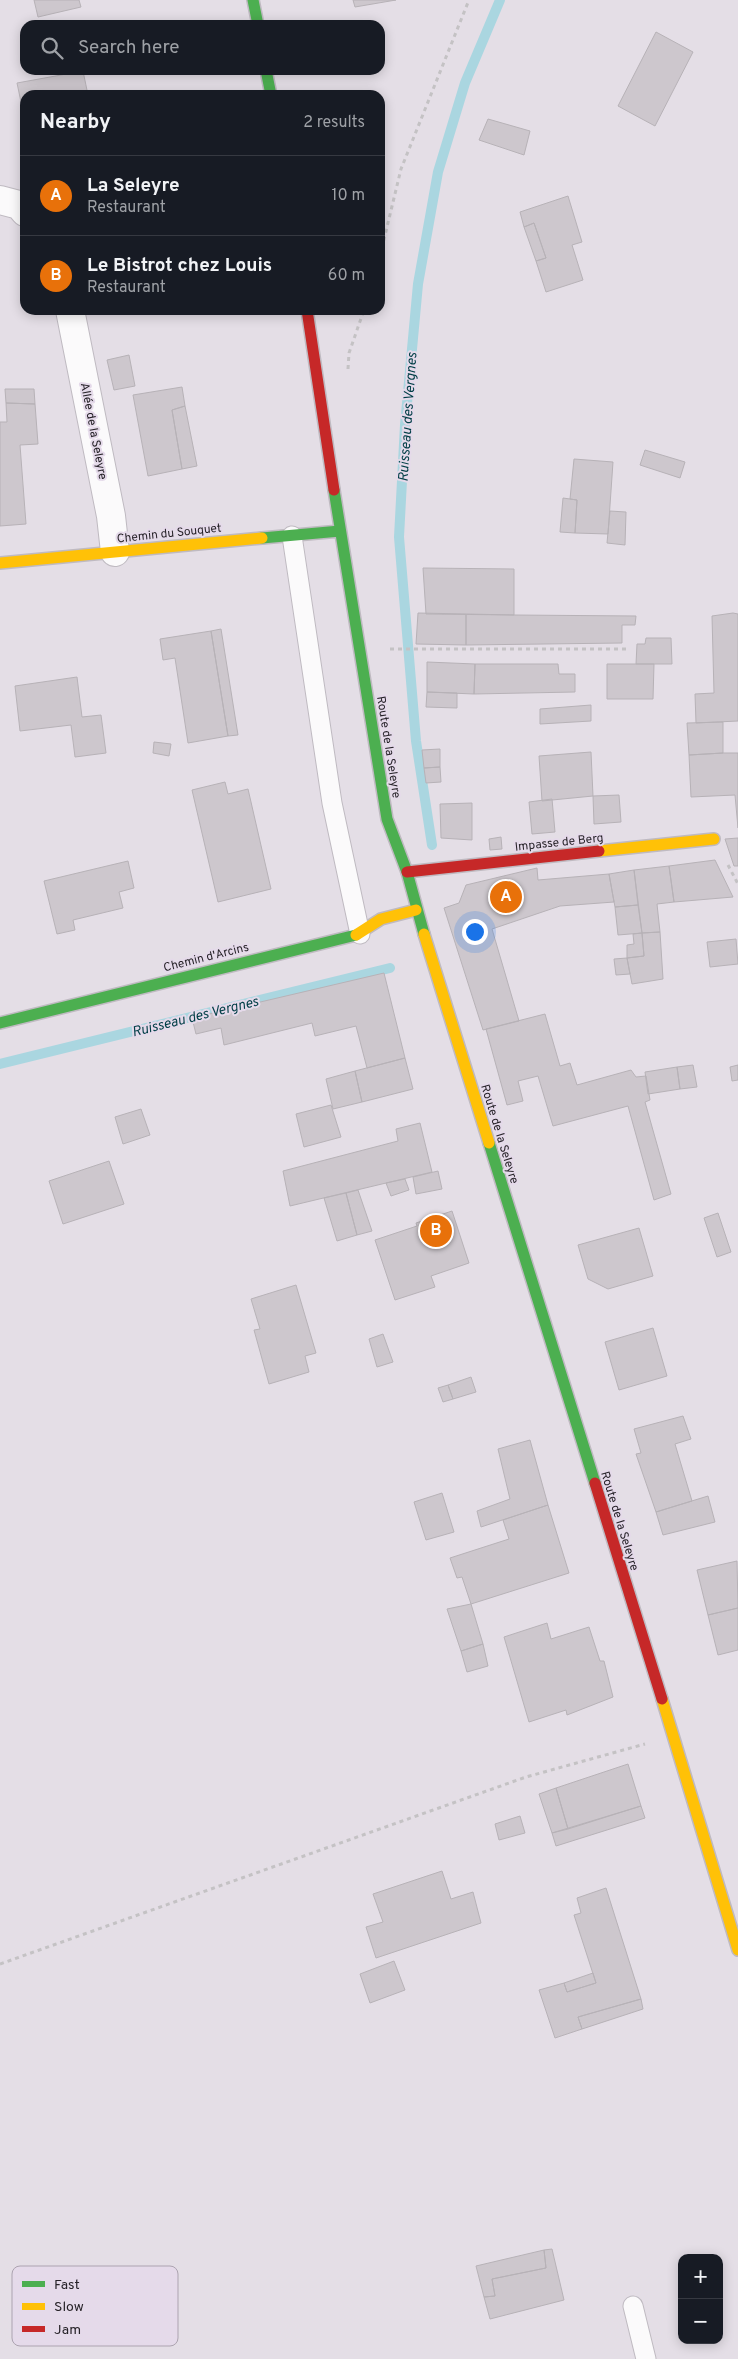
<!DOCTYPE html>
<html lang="en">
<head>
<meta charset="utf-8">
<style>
  body { margin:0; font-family:Overpass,sans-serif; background:#242831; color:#f1f3f6 }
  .controls { position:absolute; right:15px; bottom:15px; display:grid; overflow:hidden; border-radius:10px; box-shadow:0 2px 12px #0003 }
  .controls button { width:45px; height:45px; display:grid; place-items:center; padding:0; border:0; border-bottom:1px solid #363941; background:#171b24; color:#f1f3f6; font:25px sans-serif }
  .you { position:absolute; left:474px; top:931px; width:18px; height:18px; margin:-12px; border:4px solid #fff; border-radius:50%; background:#1a73e8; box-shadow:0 0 0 8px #1a73e833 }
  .badge { display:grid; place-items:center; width:32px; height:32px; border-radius:50%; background:#b4b3b7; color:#fff; font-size:16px; font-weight:700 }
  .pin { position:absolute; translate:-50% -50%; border:2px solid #fff; box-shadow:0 1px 5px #0006 }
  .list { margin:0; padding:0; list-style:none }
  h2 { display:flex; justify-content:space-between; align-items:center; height:65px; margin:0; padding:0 20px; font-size:21px }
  h2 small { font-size:16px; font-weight:400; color:#9ea1a6 }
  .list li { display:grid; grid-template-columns:32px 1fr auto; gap:15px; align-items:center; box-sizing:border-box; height:80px; padding:0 20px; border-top:1px solid #363941 }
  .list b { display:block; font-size:19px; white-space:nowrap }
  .list p { margin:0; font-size:16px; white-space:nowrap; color:#9ea1a6 }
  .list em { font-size:16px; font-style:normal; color:#9ea1a6 }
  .icon { flex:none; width:28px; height:28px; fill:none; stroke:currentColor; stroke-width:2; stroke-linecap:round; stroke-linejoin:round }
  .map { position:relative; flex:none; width:738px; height:2359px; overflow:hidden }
  .search { position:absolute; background:#171b24; box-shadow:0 2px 12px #0003; left:20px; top:20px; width:365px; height:55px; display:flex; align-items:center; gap:12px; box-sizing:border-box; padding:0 18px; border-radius:15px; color:#9ea1a6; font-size:19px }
  .panel { position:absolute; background:#171b24; box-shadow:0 2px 12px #0003; left:20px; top:90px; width:365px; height:225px; border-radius:15px }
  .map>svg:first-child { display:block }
</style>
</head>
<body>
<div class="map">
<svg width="738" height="2359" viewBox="0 0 738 2359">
  <rect width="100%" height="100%" fill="#e4dee6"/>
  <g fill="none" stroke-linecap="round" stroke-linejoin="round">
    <!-- stream -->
    <path stroke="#aad6e0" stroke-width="10" d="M 432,845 L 416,741 L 399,537 L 405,425 L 418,284 L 438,172 L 465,83 L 500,0
      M 0,1064 L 390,968"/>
  </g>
  <!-- building -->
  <path fill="#cdc7cd" stroke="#b7b2b7" d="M 34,0 L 79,0 L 81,7 L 38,17 Z
    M 353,0 L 396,0 L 355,7 Z
    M 656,32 L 693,52 L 655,126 L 618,106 Z
    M 83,71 L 88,95 L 25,95 L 25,121 L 17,83 Z
    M 488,119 L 530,131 L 524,155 L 479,140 Z
    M 568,196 L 582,242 L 572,245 L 583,280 L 546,292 L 536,261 L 546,258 L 534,223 L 524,227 L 520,212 Z
    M 534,223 L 546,258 L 536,261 L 524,227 Z
    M 129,355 L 135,386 L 114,390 L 107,360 Z
    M 182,387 L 185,406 L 172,410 L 182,469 L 148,476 L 133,395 Z
    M 5,389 L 34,389 L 35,404 L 6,403 Z
    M 6,403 L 35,404 L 38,444 L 20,445 L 26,524 L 0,526 L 0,422 L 7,422 Z
    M 185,406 L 197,466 L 182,469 L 172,410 Z
    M 645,450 L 685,462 L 680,478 L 640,465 Z
    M 574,459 L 613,462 L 608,534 L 575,533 L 577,500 L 570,499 Z
    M 563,498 L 577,500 L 575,533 L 560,532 Z
    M 610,511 L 626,512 L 625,545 L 607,543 Z
    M 423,568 L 514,569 L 514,615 L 426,614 Z
    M 418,613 L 466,614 L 466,645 L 416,644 Z
    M 733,613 L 738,614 L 738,721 L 696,723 L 695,694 L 714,693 L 712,616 Z
    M 466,614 L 514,615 L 636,616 L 635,625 L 622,625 L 622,643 L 466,645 Z
    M 221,629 L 238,735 L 228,736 L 211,631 Z
    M 211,631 L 228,736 L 188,743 L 175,658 L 163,660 L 160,639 Z
    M 646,638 L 671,638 L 672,664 L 636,664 L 637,644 L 645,644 Z
    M 427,662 L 475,664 L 474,694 L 427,692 Z
    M 475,664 L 558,664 L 559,674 L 575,674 L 575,692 L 474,694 Z
    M 607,664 L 654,664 L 653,699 L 607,699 Z
    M 77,677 L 82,717 L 101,715 L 106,753 L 75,757 L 71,725 L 20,731 L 15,686 Z
    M 427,692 L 457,693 L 457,708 L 426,707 Z
    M 591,705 L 591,721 L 540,724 L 540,709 Z
    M 723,722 L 723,753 L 689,755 L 687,723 Z
    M 154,742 L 171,744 L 169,756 L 153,753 Z
    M 440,749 L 440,767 L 424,768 L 422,750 Z
    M 591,752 L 593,796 L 542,801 L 539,756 Z
    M 723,753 L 738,753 L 738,828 L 735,795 L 691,797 L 689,755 Z
    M 440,767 L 441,782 L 426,783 L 424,768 Z
    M 225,782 L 228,794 L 248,789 L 271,889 L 218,902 L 192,790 Z
    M 619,795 L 621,822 L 594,824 L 593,796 Z
    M 552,799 L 555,832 L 532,834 L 529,802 Z
    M 472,803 L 472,840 L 441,838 L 440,804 Z
    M 501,837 L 502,849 L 490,850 L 489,839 Z
    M 738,838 L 738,866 L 734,866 L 725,839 Z
    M 715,860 L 733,897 L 674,902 L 669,866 Z
    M 128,861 L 134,888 L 119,892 L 123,908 L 73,920 L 75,930 L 57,934 L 44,881 Z
    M 669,866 L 674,902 L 657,904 L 660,932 L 642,933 L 634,870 Z
    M 537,868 L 538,880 L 609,874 L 614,902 L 560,906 L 492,929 L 519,1021 L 483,1030 L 444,908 L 459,903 L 466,885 Z
    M 634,870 L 638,905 L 615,907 L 609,874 Z
    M 638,905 L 642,933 L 618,935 L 615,907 Z
    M 660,932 L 663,979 L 632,984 L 627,958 L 644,956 L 642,933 Z
    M 642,933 L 644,956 L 627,958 L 627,945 L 634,944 L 633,934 Z
    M 736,939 L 738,964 L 710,967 L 707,942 Z
    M 627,958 L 630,974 L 616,975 L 614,959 Z
    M 384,973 L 405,1058 L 367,1068 L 356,1026 L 315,1036 L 312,1023 L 224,1045 L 221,1028 L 196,1034 L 192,1018 Z
    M 545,1014 L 560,1066 L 570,1063 L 577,1085 L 631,1070 L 636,1077 L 646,1076 L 650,1100 L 645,1102 L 671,1194 L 654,1200 L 628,1106 L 553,1126 L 538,1076 L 518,1081 L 523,1101 L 507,1105 L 486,1029 Z
    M 405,1058 L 413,1089 L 362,1102 L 355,1071 Z
    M 693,1065 L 697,1087 L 680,1089 L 677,1067 Z
    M 738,1065 L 738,1080 L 732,1081 L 730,1067 Z
    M 677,1067 L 680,1089 L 648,1094 L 645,1072 Z
    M 355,1071 L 362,1102 L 333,1109 L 326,1079 Z
    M 331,1105 L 341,1137 L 304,1147 L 296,1114 Z
    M 141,1109 L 150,1135 L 123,1144 L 115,1117 Z
    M 420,1123 L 432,1172 L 290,1206 L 283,1171 L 398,1141 L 396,1129 Z
    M 109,1161 L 124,1204 L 63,1224 L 49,1181 Z
    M 438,1171 L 442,1189 L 416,1194 L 413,1177 Z
    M 405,1179 L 409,1190 L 391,1196 L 386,1183 Z
    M 358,1190 L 372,1231 L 357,1235 L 346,1193 Z
    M 346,1193 L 357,1235 L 337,1241 L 324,1198 Z
    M 452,1211 L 469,1263 L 431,1276 L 435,1287 L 395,1300 L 375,1240 L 417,1226 L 416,1223 Z
    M 718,1213 L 731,1252 L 717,1257 L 704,1218 Z
    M 639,1228 L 653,1276 L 608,1289 L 588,1279 L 578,1245 Z
    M 296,1285 L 316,1353 L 305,1356 L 309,1372 L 269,1384 L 254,1330 L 260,1329 L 251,1299 Z
    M 653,1328 L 667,1376 L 619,1390 L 605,1342 Z
    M 383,1334 L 393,1362 L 377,1367 L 369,1339 Z
    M 471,1377 L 476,1392 L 453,1399 L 448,1385 Z
    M 448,1385 L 453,1399 L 443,1402 L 438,1388 Z
    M 683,1416 L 691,1439 L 675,1444 L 692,1501 L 656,1512 L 636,1454 L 641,1453 L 634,1429 Z
    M 530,1440 L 548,1505 L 481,1527 L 477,1511 L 510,1499 L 498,1449 Z
    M 442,1493 L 454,1532 L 426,1540 L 414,1502 Z
    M 708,1496 L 715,1522 L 663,1535 L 656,1512 Z
    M 548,1505 L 569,1573 L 471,1604 L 462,1577 L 457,1578 L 450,1558 L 509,1539 L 503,1520 Z
    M 737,1561 L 738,1608 L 708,1615 L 697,1570 Z
    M 471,1604 L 483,1644 L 461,1651 L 447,1609 Z
    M 738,1608 L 738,1650 L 718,1655 L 708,1615 Z
    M 547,1623 L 551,1639 L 589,1627 L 600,1661 L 604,1661 L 613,1697 L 567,1715 L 566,1710 L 529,1722 L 504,1637 Z
    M 483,1644 L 488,1666 L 467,1672 L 461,1651 Z
    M 628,1764 L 641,1806 L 568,1829 L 556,1788 Z
    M 556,1788 L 568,1829 L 552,1833 L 539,1794 Z
    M 641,1806 L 645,1818 L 556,1846 L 552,1833 Z
    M 520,1816 L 525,1833 L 499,1840 L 495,1824 Z
    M 442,1871 L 451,1899 L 473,1892 L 481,1923 L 376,1958 L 366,1927 L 383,1922 L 373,1894 Z
    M 606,1888 L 641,1999 L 578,2017 L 582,2029 L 555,2038 L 539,1990 L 564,1983 L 567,1992 L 596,1983 L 574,1915 L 581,1913 L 577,1898 Z
    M 394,1961 L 405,1990 L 370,2003 L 360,1974 Z
    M 593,1973 L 596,1983 L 567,1992 L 564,1983 Z
    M 641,1999 L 643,2009 L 582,2029 L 578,2017 Z
    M 552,2249 L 564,2300 L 490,2319 L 484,2297 L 495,2296 L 492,2279 L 546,2268 L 544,2250 Z
    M 544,2250 L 546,2268 L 492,2279 L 495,2296 L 484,2297 L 476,2266 Z"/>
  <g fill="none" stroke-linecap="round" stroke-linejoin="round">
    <defs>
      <path id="lane" d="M 292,536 L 332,803 L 360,934
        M 633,2306 L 646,2359"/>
      <path id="street" d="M 0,200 L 19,205 L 25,212
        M 70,310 L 111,516 L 115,552"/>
      <path id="fast" d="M 253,0 L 258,25
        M 266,70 L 271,95
        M 334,490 L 387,819 L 407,872 L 424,934
        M 262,538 L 340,531
        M 0,1023 L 356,935
        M 489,1143 L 595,1483"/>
      <path id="slow" d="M 0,563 L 262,538
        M 599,851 L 714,839
        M 424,934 L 489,1143
        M 356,935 L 381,919 L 416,910
        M 662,1699 L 738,1950"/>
      <path id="jam" d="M 307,310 L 334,490
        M 407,872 L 599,851
        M 595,1483 L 662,1699"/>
    </defs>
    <!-- lane casing -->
    <use href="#lane" stroke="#bfbac1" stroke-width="21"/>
    <!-- street casing -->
    <use href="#street" stroke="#bfbac1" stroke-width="30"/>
    <!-- fast casing -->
    <use href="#fast" stroke="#bfbac1" stroke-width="14"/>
    <!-- slow casing -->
    <use href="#slow" stroke="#bfbac1" stroke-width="14"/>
    <!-- jam casing -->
    <use href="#jam" stroke="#bfbac1" stroke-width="14"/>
    <!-- path -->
    <path stroke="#c4c2c4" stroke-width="3" stroke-dasharray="4 4" stroke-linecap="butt" d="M 380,256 L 401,169 L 469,0
      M 348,369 L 349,353 L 364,310
      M 390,649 L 630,649
      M 728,865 L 738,884
      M 0,1964 L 526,1777 L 645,1744"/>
    <!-- lane -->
    <use href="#lane" stroke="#fbfafb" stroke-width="19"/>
    <!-- street -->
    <use href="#street" stroke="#fbfafb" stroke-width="28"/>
    <!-- fast -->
    <use href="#fast" stroke="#4caf50" stroke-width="11"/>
    <!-- slow -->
    <use href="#slow" stroke="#ffc107" stroke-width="11"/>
    <!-- jam -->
    <use href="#jam" stroke="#c62828" stroke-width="11"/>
  </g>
  <g text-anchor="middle" stroke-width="4" stroke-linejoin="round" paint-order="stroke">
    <!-- street labels -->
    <g font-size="12" fill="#272329" stroke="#e5daea">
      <text transform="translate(94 431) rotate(79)" y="4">Allée de la Seleyre</text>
      <text transform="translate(169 533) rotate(-6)" y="4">Chemin du Souquet</text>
      <text transform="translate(389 747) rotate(81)" y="4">Route de la Seleyre</text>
      <text transform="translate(559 842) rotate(-6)" y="4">Impasse de Berg</text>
      <text transform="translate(206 957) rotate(-14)" y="4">Chemin d'Arcins</text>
      <text transform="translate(500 1134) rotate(73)" y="4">Route de la Seleyre</text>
      <text transform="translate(620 1521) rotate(73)" y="4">Route de la Seleyre</text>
    </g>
    <!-- water labels -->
    <g font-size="14" font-style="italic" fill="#003e46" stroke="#e5daea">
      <text transform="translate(407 417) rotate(-86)" y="5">Ruisseau des Vergnes</text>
      <text transform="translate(195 1016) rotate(-14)" y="5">Ruisseau des Vergnes</text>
    </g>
  </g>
  <!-- legend -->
  <rect x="12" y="2266" width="166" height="80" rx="8" fill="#e5daea" stroke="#aca3b0" stroke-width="1"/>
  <rect x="22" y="2281" width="23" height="6" fill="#4caf50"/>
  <rect x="22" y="2303" width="23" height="7" fill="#ffc107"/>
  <rect x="22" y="2326" width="23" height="6" fill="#c62828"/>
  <g font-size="14" fill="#272329">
    <text x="54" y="2289">Fast</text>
    <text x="54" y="2311">Slow</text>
    <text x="54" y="2334">Jam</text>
  </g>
</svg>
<div class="controls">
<button>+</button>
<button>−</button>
</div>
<div class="you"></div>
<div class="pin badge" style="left:506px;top:897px;background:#e8710a">A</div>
<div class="pin badge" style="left:436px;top:1231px;background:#e8710a">B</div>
<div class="search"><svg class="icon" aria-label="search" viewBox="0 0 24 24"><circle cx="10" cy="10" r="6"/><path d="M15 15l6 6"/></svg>Search here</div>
<section class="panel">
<h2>Nearby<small>2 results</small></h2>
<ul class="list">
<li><span class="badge" style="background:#e8710a">A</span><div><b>La Seleyre</b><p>Restaurant</p></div><em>10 m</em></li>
<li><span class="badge" style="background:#e8710a">B</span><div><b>Le Bistrot chez Louis</b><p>Restaurant</p></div><em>60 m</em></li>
</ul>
</section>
</div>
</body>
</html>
